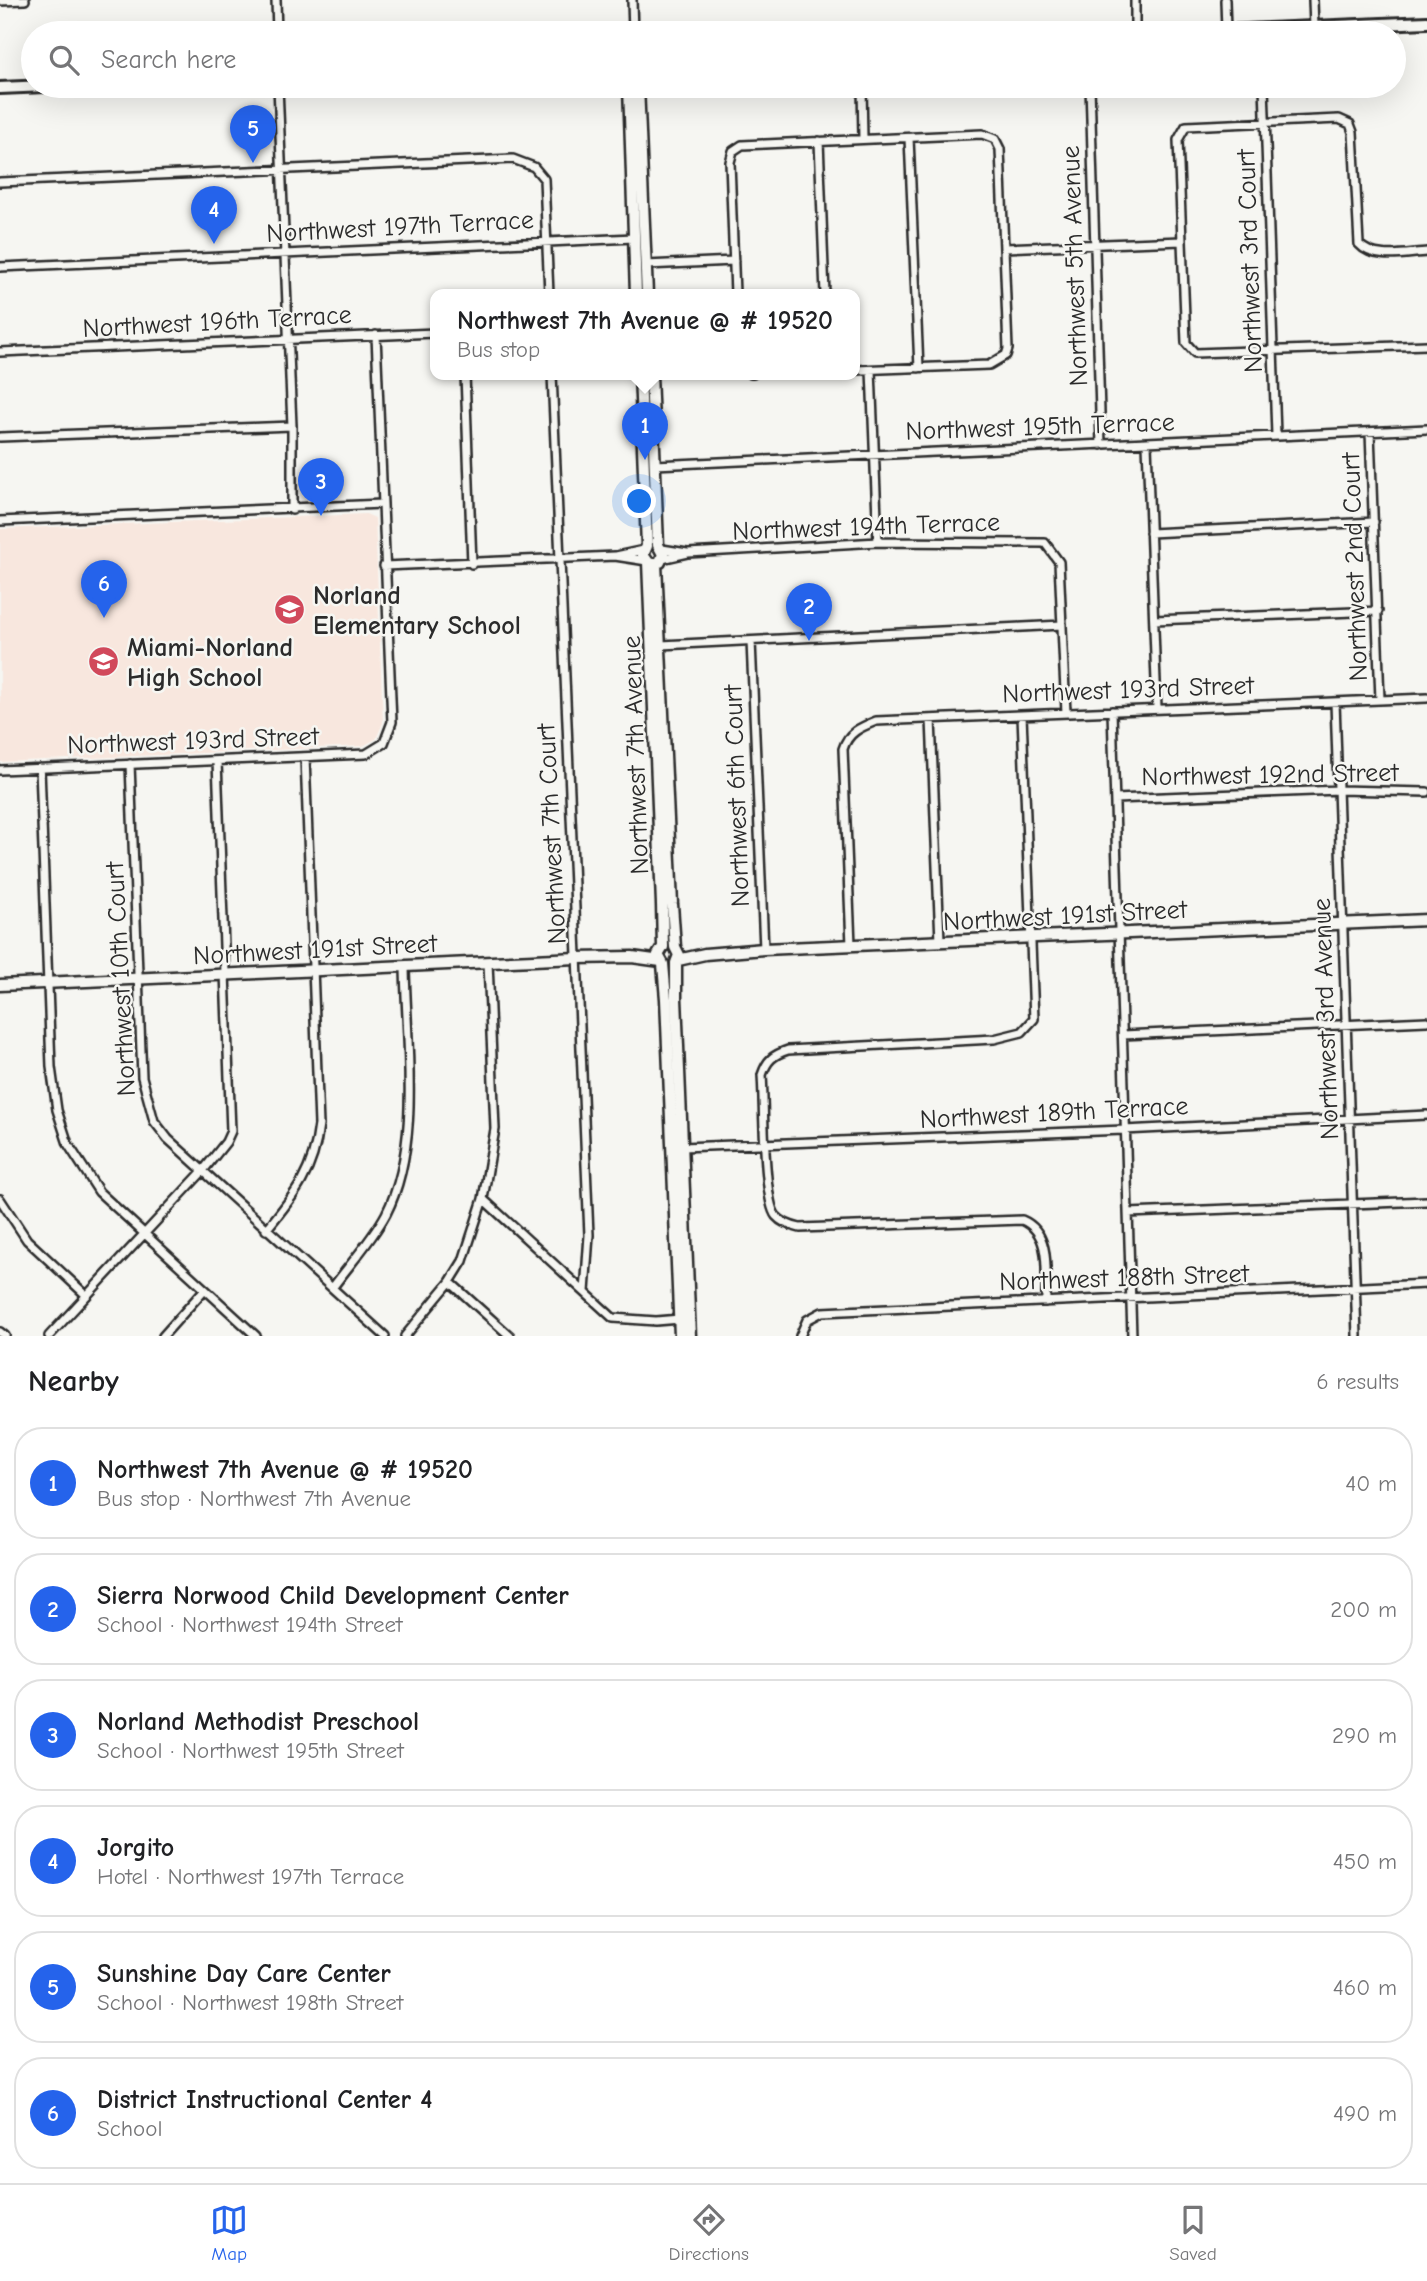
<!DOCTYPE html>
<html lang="en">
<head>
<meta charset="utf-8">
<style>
  body { margin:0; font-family:"Comic Neue",sans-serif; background:#f2f2f2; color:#202124 }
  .you { position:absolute; left:640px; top:502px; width:24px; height:24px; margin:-18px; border:5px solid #fff; border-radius:50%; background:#1a73e8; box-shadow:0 0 0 10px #1a73e833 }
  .badge { display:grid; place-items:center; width:46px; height:46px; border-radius:50%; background:#2563eb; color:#fff; font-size:23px; font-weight:700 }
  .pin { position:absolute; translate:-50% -58px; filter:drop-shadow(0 2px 4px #0008) }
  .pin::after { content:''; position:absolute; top:37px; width:24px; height:21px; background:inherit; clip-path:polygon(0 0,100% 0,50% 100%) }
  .popup { position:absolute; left:430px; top:289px; width:430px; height:91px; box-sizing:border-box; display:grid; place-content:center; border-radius:14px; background:#fff; filter:drop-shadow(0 2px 5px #0005); font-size:23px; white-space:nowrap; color:#757577 }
  .popup b { font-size:26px; color:#202124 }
  .popup::after { content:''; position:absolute; left:50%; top:100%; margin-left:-14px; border:14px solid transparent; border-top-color:#fff }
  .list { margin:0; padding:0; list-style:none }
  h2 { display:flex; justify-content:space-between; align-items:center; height:91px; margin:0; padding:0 28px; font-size:30px }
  h2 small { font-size:23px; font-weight:400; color:#757577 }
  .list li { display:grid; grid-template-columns:46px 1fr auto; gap:21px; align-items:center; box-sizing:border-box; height:112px; margin:0 14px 14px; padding:0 14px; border:2px solid #e0e0e0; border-radius:28px }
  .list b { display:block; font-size:26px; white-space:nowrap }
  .list p { margin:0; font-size:23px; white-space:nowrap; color:#757577 }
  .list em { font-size:23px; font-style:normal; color:#757577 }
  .icon { flex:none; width:38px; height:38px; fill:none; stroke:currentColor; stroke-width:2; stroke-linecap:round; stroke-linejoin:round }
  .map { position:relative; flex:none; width:1427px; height:1336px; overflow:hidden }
  .search { position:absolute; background:#fff; box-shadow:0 7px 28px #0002; left:21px; right:21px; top:21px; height:77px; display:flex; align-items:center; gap:18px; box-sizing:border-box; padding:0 24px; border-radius:38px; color:#757577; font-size:26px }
  .sheet { height:847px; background:#fff }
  nav { display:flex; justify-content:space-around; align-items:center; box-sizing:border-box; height:98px; border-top:2px solid #e0e0e0; background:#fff; font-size:19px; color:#757577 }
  nav a { display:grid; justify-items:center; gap:4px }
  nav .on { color:#2563eb }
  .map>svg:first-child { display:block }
</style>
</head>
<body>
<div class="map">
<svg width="1427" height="1336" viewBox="0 0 1427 1336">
  <rect width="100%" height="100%" fill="#f6f6f2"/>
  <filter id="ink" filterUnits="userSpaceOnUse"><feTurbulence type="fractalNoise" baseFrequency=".0143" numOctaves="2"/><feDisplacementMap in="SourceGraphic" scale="14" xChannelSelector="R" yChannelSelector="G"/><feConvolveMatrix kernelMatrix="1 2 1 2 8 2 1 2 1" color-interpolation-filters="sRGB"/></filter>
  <g filter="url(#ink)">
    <!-- built -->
    <path fill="#f8e7de" d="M 366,514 L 375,518 L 383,723 L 376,739 L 363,746 L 0,762 L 0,529 Z"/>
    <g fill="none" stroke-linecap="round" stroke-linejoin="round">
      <defs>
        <path id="street" d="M 276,0 L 277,33
          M 632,0 L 633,33
          M 1135,0 L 1135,33
          M 1225,0 L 1226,31
          M 1313,0 L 1314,27
          M 0,1 L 25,0
          M 278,86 L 292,426 L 292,510
          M 862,86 L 863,139
          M 1090,86 L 1101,445
          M 1264,86 L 1276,435
          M 909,138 L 919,368
          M 819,141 L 825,294
          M 0,182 L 513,159 L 534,167 L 544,179 L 549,294
          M 1004,248 L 1182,241
          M 1427,252 C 1406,253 1374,261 1359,244 L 1353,132 L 1350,124 L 1339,119 L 1186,126 L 1178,140 L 1186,343 L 1195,353 L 1427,345
          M 646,265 L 734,261
          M 0,267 L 634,238
          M 735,294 L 730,162 L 733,151 L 742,145 L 982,134 L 995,139 L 1000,149 L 1008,349 L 1006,355 L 989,365 L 855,370
          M 0,352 L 435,333
          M 871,370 L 878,542
          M 465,374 L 472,564
          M 552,374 L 589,1235 L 585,1292
          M 751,374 L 753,374
          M 1370,432 L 1380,700
          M 0,437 L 292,426
          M 1147,444 L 1157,708
          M 655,465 L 1427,429
          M 0,521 L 382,504
          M 1150,533 L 1374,522
          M 662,549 L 687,553
          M 616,556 L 644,550
          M 662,559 L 688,553 L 878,542 L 1045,543 L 1059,562 L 1066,713
          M 384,566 L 615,556 L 647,561
          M 1154,620 L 1378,611
          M 751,641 L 764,949
          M 661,645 L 1062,625
          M 1335,702 L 1357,1336
          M 1112,711 L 1132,1336
          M 1022,715 L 1034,1019 L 1022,1032 L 994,1039 L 788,1050 C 773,1055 767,1060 762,1075 C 764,1100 763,1201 776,1216 C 782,1223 791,1226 800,1228 L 1022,1220 C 1053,1233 1045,1274 1046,1302
          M 931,719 L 940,941
          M 130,764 L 142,1077 L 154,1121 L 168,1139 L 385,1336
          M 40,768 L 51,1067 L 57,1110 L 68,1144 L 99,1192 L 256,1336
          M 0,770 L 366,754 L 384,743 L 392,722 L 376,335
          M 1115,799 L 1339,790 L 1427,792
          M 851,945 L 843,749 C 848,732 861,727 876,721 L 1427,698
          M 1123,1035 L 1427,1021
          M 682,1147 L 1124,1130 L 1427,1115
          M 0,1199 L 27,1240 L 86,1295
          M 483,1199 L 613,1318 L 656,1321 L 680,1319
          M 1128,1213 L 1427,1201
          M 266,1230 C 295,1195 314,1171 319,1125 L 305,757
          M 450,1282 L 510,1336
          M 333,1287 C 350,1264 372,1240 386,1214 C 422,1144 406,1042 405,966
          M 0,1332 L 5,1336
          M 49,1336 L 202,1172 L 226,1142 L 231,1131 L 217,761
          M 163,1336 L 204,1290
          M 405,1336 L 450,1282 L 463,1261 L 483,1199 L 495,1129 L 488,962
          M 800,1336 L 807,1320 L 822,1312 L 1427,1284"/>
        <path id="secondary" d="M 629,86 L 636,294
          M 638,86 L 647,294
          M 640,374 L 647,546 L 643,555 L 648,562 L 662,904 L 663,947 L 658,955 L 663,964 L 666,999 L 680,1336
          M 651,374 L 658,545 L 663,554 L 660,562 L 652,564
          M 656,564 L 672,904 L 675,947 L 679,955 L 676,963 L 676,998 L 690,1336
          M 678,960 L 705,954 L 764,949 L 1427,920
          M 0,985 L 577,958 L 632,957 L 661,961"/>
        <path id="primary" d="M 1179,33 L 1427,22
          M 0,88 L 46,86"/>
      </defs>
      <!-- street casing -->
      <use href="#street" stroke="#2b2b2b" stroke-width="12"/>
      <!-- secondary casing -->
      <use href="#secondary" stroke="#2b2b2b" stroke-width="15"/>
      <!-- primary casing -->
      <use href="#primary" stroke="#2b2b2b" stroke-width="16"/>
      <!-- street -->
      <use href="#street" stroke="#f6f6f2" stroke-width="7"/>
      <!-- secondary -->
      <use href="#secondary" stroke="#f6f6f2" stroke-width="10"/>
      <!-- primary -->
      <use href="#primary" stroke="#f6f6f2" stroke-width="10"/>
    </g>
  </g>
  <!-- icons -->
  <defs>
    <symbol id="school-disc" viewBox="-11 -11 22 22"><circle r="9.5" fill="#d1495b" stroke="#f6f6f2"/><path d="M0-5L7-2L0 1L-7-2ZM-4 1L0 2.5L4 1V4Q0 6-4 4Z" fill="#fff"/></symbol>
  </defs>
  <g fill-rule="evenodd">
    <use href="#school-disc" x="272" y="592" width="35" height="35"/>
    <use href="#school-disc" x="86" y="644" width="35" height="35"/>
  </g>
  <g text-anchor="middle" stroke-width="5" stroke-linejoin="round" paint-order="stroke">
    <!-- street labels -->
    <g font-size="26" fill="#2b2b2b" stroke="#f6f6f2">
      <text transform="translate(400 226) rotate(-3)" y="9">Northwest 197th Terrace</text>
      <text transform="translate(1249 261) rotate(-92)" y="9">Northwest 3rd Court</text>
      <text transform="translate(1074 266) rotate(-92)" y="9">Northwest 5th Avenue</text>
      <text transform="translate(217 321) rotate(-3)" y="9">Northwest 196th Terrace</text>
      <text transform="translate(1040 426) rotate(-2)" y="9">Northwest 195th Terrace</text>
      <text transform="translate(866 526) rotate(-2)" y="9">Northwest 194th Terrace</text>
      <text transform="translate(1354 567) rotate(-92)" y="9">Northwest 2nd Court</text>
      <text transform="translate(1128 689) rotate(-2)" y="9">Northwest 193rd Street</text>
      <text transform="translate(193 740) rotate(-2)" y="9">Northwest 193rd Street</text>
      <text transform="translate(635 755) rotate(-92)" y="9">Northwest 7th Avenue</text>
      <text transform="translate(1270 774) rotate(-1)" y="9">Northwest 192nd Street</text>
      <text transform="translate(736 796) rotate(-92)" y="9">Northwest 6th Court</text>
      <text transform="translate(551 834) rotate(-93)" y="9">Northwest 7th Court</text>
      <text transform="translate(1065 915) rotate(-3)" y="9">Northwest 191st Street</text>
      <text transform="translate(315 949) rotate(-3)" y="9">Northwest 191st Street</text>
      <text transform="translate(120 979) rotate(-93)" y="9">Northwest 10th Court</text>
      <text transform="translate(1325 1019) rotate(-92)" y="9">Northwest 3rd Avenue</text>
      <text transform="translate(1054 1112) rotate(-3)" y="9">Northwest 189th Terrace</text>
      <text transform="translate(1124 1277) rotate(-2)" y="9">Northwest 188th Street</text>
    </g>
    <!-- poi labels -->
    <g font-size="26" font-weight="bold" fill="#2b2b2b" stroke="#f6f6f2" text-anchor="start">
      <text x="313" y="604">Norland<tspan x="313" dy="30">Elementary School</tspan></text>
      <text x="127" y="656">Miami-Norland<tspan x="127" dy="30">High School</tspan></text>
    </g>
  </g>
</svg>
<div class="you"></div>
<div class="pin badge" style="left:645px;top:460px">1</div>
<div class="popup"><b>Northwest 7th Avenue @ # 19520</b>Bus stop</div>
<div class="pin badge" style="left:809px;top:641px">2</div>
<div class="pin badge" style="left:321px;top:516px">3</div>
<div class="pin badge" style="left:214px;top:244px">4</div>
<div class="pin badge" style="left:253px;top:163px">5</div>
<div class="pin badge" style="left:104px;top:618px">6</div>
<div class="search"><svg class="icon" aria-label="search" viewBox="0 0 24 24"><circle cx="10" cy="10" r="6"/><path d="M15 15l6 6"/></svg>Search here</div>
</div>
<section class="sheet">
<h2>Nearby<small>6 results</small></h2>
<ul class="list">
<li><span class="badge">1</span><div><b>Northwest 7th Avenue @ # 19520</b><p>Bus stop · Northwest 7th Avenue</p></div><em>40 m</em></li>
<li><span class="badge">2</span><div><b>Sierra Norwood Child Development Center</b><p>School · Northwest 194th Street</p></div><em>200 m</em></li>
<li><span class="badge">3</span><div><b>Norland Methodist Preschool</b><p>School · Northwest 195th Street</p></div><em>290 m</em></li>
<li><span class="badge">4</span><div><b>Jorgito</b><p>Hotel · Northwest 197th Terrace</p></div><em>450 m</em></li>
<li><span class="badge">5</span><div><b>Sunshine Day Care Center</b><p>School · Northwest 198th Street</p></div><em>460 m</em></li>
<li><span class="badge">6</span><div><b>District Instructional Center 4</b><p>School</p></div><em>490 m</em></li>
</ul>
</section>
<nav>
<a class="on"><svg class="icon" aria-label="map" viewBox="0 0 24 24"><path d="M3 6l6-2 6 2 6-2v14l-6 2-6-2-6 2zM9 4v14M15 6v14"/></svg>Map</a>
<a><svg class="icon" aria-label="directions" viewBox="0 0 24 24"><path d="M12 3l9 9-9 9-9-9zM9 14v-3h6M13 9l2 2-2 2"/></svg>Directions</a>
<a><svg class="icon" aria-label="saved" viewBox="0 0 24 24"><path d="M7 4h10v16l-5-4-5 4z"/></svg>Saved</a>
</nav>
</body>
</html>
